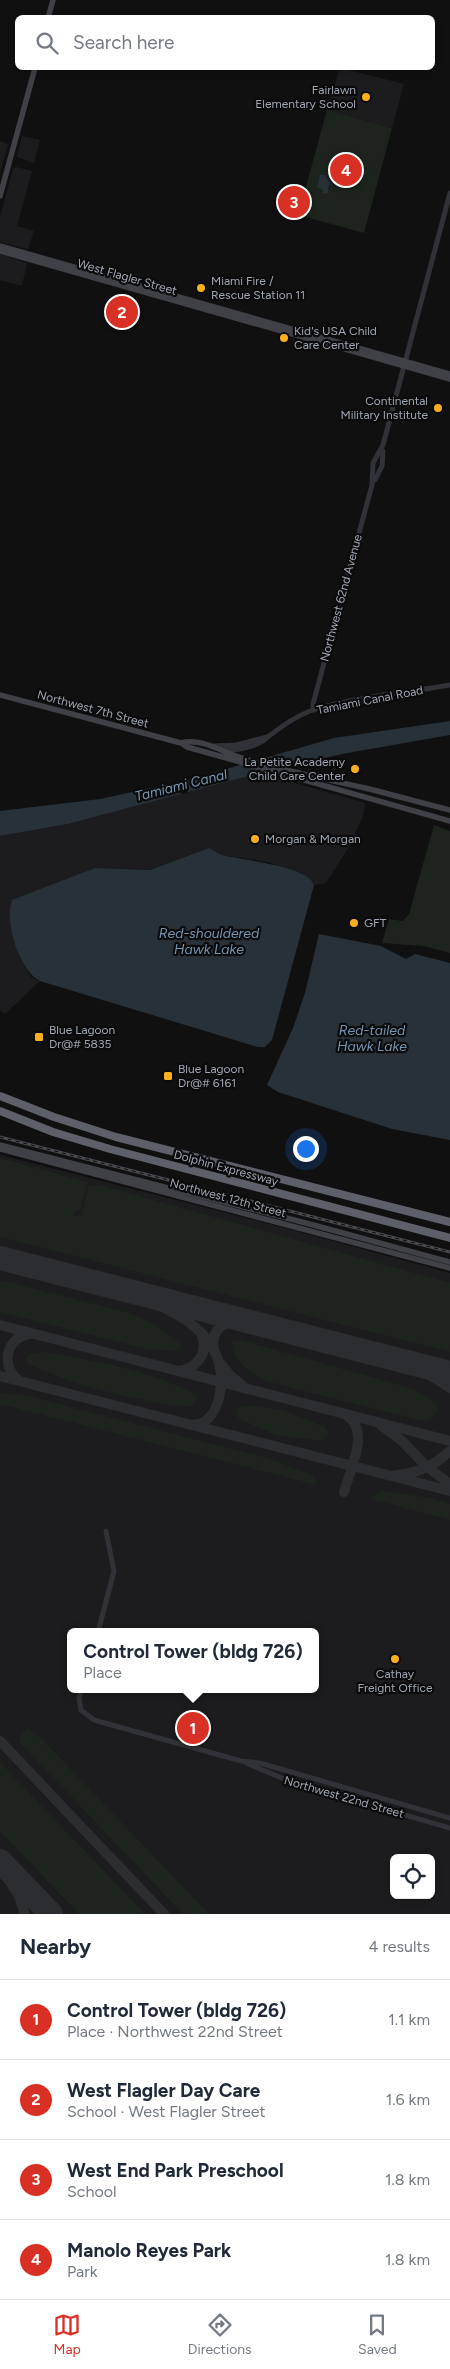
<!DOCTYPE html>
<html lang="en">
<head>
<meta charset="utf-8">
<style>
  body { margin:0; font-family:Figtree,sans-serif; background:#f6f6f7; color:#1f2937 }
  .controls { position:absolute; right:15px; bottom:15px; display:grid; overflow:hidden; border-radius:8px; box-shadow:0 2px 8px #0003 }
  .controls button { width:45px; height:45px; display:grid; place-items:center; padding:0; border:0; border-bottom:1px solid #e0e1e3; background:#fff; color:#1f2937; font:25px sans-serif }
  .you { position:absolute; left:305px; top:1148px; width:18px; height:18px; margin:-12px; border:4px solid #fff; border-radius:50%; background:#1a73e8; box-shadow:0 0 0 8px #1a73e833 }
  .badge { display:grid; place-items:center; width:32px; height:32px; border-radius:50%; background:#d93025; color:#fff; font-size:16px; font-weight:700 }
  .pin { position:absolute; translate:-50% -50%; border:2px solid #fff; box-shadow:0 1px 5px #0006 }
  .popup { position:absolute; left:67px; top:1628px; width:252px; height:65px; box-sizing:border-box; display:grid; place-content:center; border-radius:8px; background:#fff; filter:drop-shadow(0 1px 4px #0005); font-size:16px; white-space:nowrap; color:#747a83 }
  .popup b { font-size:19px; color:#1f2937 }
  .popup::after { content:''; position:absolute; left:50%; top:100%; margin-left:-10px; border:10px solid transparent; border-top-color:#fff }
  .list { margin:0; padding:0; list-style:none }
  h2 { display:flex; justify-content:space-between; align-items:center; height:65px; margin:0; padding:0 20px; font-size:21px }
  h2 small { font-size:16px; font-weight:400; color:#747a83 }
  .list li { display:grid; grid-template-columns:32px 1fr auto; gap:15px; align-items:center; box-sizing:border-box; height:80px; padding:0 20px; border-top:1px solid #e0e1e3 }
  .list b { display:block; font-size:19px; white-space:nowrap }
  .list p { margin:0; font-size:16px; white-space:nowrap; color:#747a83 }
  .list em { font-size:16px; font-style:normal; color:#747a83 }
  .icon { flex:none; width:28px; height:28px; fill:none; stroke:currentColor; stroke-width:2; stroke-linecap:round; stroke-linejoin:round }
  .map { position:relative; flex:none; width:450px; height:1914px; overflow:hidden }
  .search { position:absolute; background:#fff; box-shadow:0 2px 8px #0003; left:15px; right:15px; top:15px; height:55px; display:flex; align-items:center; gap:12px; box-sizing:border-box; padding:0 18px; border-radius:8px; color:#747a83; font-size:19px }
  .sheet { height:385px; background:#fff }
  nav { display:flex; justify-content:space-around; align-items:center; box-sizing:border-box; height:70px; border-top:1px solid #e0e1e3; background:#fff; font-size:14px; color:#747a83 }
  nav a { display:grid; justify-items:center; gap:2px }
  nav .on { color:#d93025 }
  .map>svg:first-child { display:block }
</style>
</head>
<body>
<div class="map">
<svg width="450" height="1914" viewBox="0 0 450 1914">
  <rect width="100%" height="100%" fill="#101011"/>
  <!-- built -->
  <path fill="#1c1c1e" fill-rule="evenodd" d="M 340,68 L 404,84 L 392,128 L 327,110 Z
    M 22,136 L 40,140 L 34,163 L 17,157 Z
    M 0,141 L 8,144 L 0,173 Z
    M 16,167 L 32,171 L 17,226 L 34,231 L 28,249 L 0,242 L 0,217 L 13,169 Z
    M 0,254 L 27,263 L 22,286 L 0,280 Z
    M 260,773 L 365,803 L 363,816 L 349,847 L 326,883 L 314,885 L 313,881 L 268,862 L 222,855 L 209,848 L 150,870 L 95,868 L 10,907 L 20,959 L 31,977 L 40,981 L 5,1014 L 0,1011 L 0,836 L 68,824 Z
    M 0,1155 L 289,1229 L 450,1273 L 450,1914 L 0,1914 ZM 70,1632 L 316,1632 L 316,1689 L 70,1689 ZM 394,1858 L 431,1858 L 431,1895 L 394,1895 Z"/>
  <!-- green -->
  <path fill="#1c241d" d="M 327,110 L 392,128 L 364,233 L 302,216 L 299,212 Z
    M 434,825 L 450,831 L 450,953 L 423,946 L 382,943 L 389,919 L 403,921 L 409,914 Z
    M 0,1158 L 87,1182 L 81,1209 L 74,1212 L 74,1216 L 81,1216 L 89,1185 L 97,1186 L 96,1184 L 450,1283 L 450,1352 L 0,1237 Z
    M 0,1280 L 130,1313 L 151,1322 L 181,1343 L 179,1351 L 146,1349 L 0,1312 Z
    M 241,1340 L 407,1387 C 418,1392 434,1397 438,1409 L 430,1420 L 422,1421 L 269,1382 C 253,1376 232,1361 232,1342 Z
    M 44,1352 C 94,1360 147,1370 193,1393 L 197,1397 L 195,1403 L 189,1407 C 135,1401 80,1387 30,1365 L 26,1361 L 27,1357 L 31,1353 Z
    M 0,1392 L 32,1397 L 268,1458 L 312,1475 L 317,1481 L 316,1485 L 0,1404 Z
    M 251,1406 L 280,1409 L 325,1427 L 329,1434 L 326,1439 L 320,1441 L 276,1435 L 241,1420 L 237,1416 L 236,1411 L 240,1407 Z
    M 382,1491 L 431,1498 L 450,1504 L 450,1520 L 371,1499 L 374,1495 Z
    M 27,1728 L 44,1741 L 209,1914 L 183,1914 L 21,1744 L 19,1738 Z
    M 0,1762 L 145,1914 L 79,1914 L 0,1831 Z"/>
  <!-- water -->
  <path fill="#283137" d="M 320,175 L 325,175 L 330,183 L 328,188 L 328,193 L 323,194 L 322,189 L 317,187 Z
    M 450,721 L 450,735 L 342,754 L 260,773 L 68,824 L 0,836 L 0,811 L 100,799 L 188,780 L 334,738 Z
    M 209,848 C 213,850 218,854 223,855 C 240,860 309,866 314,885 L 272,1040 L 265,1047 L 258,1047 L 40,981 C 19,971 4,921 12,900 L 95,868 L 150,870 Z
    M 319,934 L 381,946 L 406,959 L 415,954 L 450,963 L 450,1140 L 392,1129 L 278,1092 L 267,1085 L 293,1028 L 305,993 Z"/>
  <!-- pier -->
  <path fill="#101011" d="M 184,778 L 188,793 L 181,794 L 178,779 Z"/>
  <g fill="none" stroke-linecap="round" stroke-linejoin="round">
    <!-- taxiway -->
    <path stroke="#2c2d30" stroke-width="10" d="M 0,1260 L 39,1268
      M 82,1279 C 138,1297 237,1318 219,1398 C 215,1413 208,1424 192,1425
      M 0,1325 L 450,1441
      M 343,1345 C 379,1357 419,1365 450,1388
      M 214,1351 C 209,1323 232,1319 253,1322
      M 220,1363 L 230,1375 L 243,1386
      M 179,1371 C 197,1368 208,1354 202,1337
      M 0,1376 L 450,1491
      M 20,1381 C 0,1368 5,1337 30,1334
      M 382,1426 L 402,1441 L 427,1467 L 450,1484
      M 395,1475 C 416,1474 435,1465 450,1451
      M 344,1492 C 350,1470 371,1430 346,1415
      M 0,1741 L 164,1914
      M 0,1867 L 18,1894 L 25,1914"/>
    <!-- runway -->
    <path stroke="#2c2d30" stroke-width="24" d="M 0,1258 L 450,1373
      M 0,1861 L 51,1914"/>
    <!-- tertiary -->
    <path stroke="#313237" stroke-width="5" d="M 375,480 L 382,466 L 383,451
      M 314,710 L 313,704 L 372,485 L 373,463 L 383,445 L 450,193
      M 214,746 L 236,745 L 267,737
      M 223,751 C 236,750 254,748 264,740 C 279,728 295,716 313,710 C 357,696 405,693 450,685
      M 98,1632 L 114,1571 L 106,1531
      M 82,1689 L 79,1698 L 81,1710 L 94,1720 L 241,1761 L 260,1763 L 450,1818
      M 246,1763 L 289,1781 L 450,1828"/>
    <!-- secondary -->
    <path stroke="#3f4147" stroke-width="5.5" d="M 48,18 L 53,0
      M 0,196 L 35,68
      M 0,246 L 450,374
      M 0,251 L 450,379
      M 0,695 L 181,743 L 187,747 L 450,821
      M 181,743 C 200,738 219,750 236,756 C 278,770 322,778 365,788 C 394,795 422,803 450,810
      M 0,1145 L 306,1223 L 450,1262
      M 0,1149 L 450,1268"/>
    <!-- motorway -->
    <path stroke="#5d6068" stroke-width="8" d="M 0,1096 L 54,1117 L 116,1137 L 450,1222
      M 0,1111 L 53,1132 L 110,1149 L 450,1238"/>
    <defs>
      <path id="rail" d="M 0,1137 L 450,1252"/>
    </defs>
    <!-- rail casing -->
    <use href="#rail" stroke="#484a50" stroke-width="3"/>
    <!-- rail -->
    <use href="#rail" stroke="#0b0b0c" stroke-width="1" stroke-dasharray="4" stroke-linecap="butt"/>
  </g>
  <!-- markers -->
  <g fill="#fbaf1f" stroke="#0b0b0c" stroke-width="2">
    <circle cx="366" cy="97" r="5"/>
    <circle cx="201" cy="288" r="5"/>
    <circle cx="284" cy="338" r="5"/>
    <circle cx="438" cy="408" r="5"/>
    <circle cx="355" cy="769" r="5"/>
    <circle cx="255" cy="839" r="5"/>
    <circle cx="354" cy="923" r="5"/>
    <rect x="34" y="1032" width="10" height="10" rx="2.5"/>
    <rect x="163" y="1071" width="10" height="10" rx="2.5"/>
    <circle cx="395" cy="1659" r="5"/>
  </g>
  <g text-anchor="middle" stroke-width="4.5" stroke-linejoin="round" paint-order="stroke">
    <!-- poi labels -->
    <g font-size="12" fill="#a0a6b3" stroke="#0b0b0c" text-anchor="start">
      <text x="356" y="94" text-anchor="end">Fairlawn<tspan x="356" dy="14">Elementary School</tspan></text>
      <text x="211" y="285">Miami Fire /<tspan x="211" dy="14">Rescue Station 11</tspan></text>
      <text x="294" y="335">Kid's USA Child<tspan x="294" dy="14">Care Center</tspan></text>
      <text x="428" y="405" text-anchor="end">Continental<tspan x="428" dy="14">Military Institute</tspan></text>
      <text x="345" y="766" text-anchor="end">La Petite Academy<tspan x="345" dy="14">Child Care Center</tspan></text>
      <text x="265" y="843">Morgan &amp; Morgan</text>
      <text x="364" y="927">GFT</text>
      <text x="49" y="1034">Blue Lagoon<tspan x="49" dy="14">Dr@# 5835</tspan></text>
      <text x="178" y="1073">Blue Lagoon<tspan x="178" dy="14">Dr@# 6161</tspan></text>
      <text x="395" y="1678" text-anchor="middle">Cathay<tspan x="395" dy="14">Freight Office</tspan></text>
    </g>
    <!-- street labels -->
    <g font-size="12" fill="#a0a6b3" stroke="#0b0b0c">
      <text transform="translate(127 277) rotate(16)" y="4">West Flagler Street</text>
      <text transform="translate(341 598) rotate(-75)" y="4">Northwest 62nd Avenue</text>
      <text transform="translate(370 700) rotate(-11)" y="4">Tamiami Canal Road</text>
      <text transform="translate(93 709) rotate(15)" y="4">Northwest 7th Street</text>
      <text transform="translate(226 1168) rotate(15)" y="4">Dolphin Expressway</text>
      <text transform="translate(228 1198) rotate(15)" y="4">Northwest 12th Street</text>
      <text transform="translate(344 1797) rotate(16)" y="4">Northwest 22nd Street</text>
    </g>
    <!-- water labels -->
    <g font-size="14" font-style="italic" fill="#7595b1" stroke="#0b0b0c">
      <text transform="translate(181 785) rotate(-14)" y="5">Tamiami Canal</text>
      <text x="209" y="938">Red-shouldered<tspan x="209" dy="16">Hawk Lake</tspan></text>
      <text x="372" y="1035">Red-tailed<tspan x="372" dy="16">Hawk Lake</tspan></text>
    </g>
  </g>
</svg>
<div class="controls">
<button><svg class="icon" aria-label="locate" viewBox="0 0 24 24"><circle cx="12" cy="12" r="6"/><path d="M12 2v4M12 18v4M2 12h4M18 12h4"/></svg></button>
</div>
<div class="you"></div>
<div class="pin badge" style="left:193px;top:1728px">1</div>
<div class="popup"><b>Control Tower (bldg 726)</b>Place</div>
<div class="pin badge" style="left:122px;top:312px">2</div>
<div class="pin badge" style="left:294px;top:202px">3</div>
<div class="pin badge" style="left:346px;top:170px">4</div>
<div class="search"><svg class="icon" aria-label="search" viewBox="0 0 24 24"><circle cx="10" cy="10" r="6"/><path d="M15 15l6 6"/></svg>Search here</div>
</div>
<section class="sheet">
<h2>Nearby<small>4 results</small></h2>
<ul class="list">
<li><span class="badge">1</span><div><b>Control Tower (bldg 726)</b><p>Place · Northwest 22nd Street</p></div><em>1.1 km</em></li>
<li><span class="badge">2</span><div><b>West Flagler Day Care</b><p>School · West Flagler Street</p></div><em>1.6 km</em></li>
<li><span class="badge">3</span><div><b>West End Park Preschool</b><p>School</p></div><em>1.8 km</em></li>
<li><span class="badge">4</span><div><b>Manolo Reyes Park</b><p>Park</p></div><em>1.8 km</em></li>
</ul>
</section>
<nav>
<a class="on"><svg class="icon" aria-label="map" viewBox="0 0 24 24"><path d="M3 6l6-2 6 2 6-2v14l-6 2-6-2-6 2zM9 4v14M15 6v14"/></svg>Map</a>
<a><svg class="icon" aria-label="directions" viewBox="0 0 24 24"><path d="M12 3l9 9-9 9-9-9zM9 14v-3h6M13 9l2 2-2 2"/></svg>Directions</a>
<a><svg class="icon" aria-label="saved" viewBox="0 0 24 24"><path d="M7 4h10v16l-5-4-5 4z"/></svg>Saved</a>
</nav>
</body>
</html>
